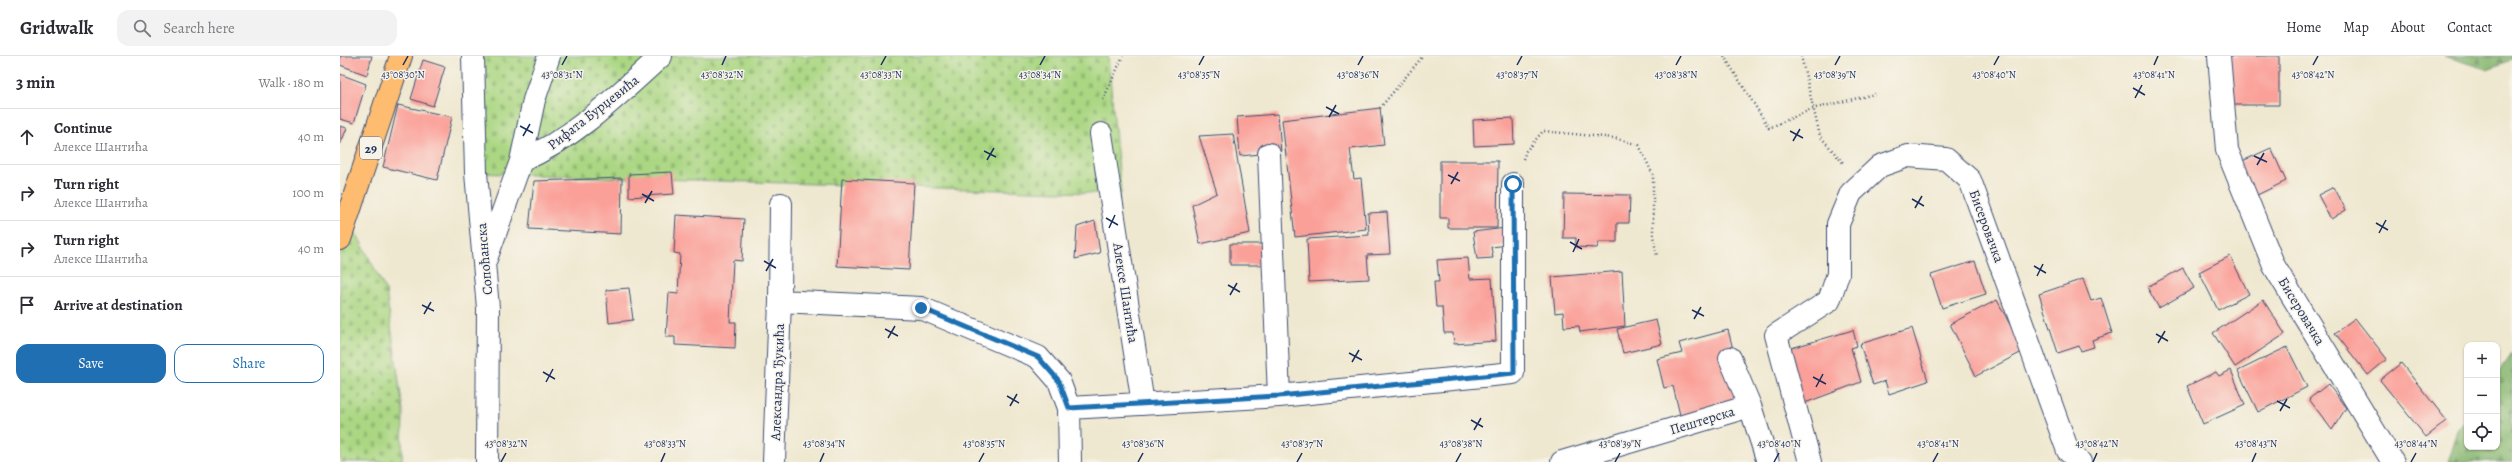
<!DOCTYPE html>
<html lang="en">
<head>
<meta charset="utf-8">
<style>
  body { margin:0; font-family:Alegreya,serif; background:#f2f2f3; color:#2b2b33 }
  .controls { position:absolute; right:12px; bottom:12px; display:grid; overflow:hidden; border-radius:8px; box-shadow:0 1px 3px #0004 }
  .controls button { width:36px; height:36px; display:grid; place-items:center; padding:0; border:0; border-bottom:1px solid #e1e1e2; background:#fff; color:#2b2b33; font:20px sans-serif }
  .stop { position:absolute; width:12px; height:12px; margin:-9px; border:3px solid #1f6fb2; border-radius:50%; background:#fff }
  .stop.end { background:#1f6fb2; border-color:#fff; box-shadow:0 1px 4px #0008 }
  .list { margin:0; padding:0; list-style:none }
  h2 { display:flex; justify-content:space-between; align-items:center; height:52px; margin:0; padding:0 16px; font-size:17px }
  h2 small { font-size:13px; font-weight:400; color:#7c7c81 }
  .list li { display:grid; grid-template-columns:26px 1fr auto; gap:12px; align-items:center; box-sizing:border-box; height:56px; padding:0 16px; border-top:1px solid #e1e1e2 }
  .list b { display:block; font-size:15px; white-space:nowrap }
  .list p { margin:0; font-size:13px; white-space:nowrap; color:#7c7c81 }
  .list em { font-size:13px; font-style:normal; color:#7c7c81 }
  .actions { display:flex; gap:8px; padding:12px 16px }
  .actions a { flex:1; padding:9px 0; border:1px solid #1f6fb2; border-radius:12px; text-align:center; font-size:14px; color:#1f6fb2 }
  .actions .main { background:#1f6fb2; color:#fff }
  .icon { flex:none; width:22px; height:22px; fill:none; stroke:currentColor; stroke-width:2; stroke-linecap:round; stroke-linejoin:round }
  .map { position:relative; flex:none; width:2172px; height:406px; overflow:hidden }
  header { display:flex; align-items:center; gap:24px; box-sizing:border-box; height:56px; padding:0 20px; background:#fff; border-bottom:1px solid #e1e1e2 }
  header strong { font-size:19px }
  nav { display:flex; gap:22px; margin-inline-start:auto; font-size:14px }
  .search { width:280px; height:36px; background:#f2f2f3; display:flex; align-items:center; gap:10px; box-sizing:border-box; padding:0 14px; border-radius:12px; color:#7c7c81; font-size:15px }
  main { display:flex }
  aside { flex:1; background:#fff }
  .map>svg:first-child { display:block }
</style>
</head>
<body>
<header>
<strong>Gridwalk</strong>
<div class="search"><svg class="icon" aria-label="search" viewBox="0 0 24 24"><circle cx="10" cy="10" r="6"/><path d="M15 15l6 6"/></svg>Search here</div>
<nav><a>Home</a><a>Map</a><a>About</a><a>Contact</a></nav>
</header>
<main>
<aside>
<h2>3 min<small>Walk · 180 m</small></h2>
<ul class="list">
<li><svg class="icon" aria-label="ahead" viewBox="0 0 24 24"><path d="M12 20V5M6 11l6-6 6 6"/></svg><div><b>Continue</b><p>Алексе Шантића</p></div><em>40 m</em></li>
<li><svg class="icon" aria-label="right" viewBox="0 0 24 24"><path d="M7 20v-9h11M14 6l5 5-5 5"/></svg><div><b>Turn right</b><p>Алексе Шантића</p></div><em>100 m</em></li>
<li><svg class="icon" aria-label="right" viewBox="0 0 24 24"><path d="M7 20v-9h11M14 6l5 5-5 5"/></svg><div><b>Turn right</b><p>Алексе Шантића</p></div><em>40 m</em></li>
<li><svg class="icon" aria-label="arrive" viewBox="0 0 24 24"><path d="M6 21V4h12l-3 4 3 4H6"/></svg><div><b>Arrive at destination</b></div></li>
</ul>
<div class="actions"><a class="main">Save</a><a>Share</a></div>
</aside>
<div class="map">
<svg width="2172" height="406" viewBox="0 0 2172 406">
  <defs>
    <pattern id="forest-firs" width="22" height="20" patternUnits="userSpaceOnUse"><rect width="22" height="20" fill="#88b871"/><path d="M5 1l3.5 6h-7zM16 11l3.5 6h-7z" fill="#6e9660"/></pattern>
    <pattern id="cemetery-stones" width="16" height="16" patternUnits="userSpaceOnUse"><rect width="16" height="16" fill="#abd783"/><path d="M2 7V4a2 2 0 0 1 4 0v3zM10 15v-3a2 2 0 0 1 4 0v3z" fill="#93b974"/></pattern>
  </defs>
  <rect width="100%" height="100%" fill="#f7f3e8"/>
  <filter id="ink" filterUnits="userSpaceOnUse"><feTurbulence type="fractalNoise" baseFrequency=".025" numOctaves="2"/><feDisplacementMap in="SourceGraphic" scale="8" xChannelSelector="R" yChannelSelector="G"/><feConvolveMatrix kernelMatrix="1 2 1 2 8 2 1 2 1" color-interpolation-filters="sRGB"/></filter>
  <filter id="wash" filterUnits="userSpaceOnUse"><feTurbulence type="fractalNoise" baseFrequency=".012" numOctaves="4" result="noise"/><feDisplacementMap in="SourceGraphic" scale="16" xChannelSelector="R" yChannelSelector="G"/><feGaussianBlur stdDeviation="0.9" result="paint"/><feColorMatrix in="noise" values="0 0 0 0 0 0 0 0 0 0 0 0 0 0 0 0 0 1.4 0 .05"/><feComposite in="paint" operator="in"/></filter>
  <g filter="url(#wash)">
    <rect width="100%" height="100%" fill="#efe8d0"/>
    <!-- forest -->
    <path fill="url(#forest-firs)" stroke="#527468" d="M 2104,0 L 2172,0 L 2172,4 L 2147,13 Z
      M 2172,298 L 2172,406 L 2108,406 L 2118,374 L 2127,361 L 2127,391 L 2157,391 L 2157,319 Z"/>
    <!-- cemetery -->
    <path fill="url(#cemetery-stones)" stroke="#638370" d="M 133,0 L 768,0 L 781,138 L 136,117 Z
      M 8,161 L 46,235 L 63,354 L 62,406 L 0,406 L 0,183 Z"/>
    <g id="blocks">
      <!-- building -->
      <path fill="#faa099" d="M 0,0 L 32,0 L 27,19 L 0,9 Z
        M 1887,0 L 1939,0 L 1939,49 L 1887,49 Z
        M 83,4 L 105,11 L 93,50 L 71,43 Z
        M 0,18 L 26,28 L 14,67 L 0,63 Z
        M 58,49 L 112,61 L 97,124 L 43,111 Z
        M 1040,52 L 1044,89 L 1010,93 L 1014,123 L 1021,122 L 1026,173 L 955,181 L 942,64 Z
        M 938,58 L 941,96 L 900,100 L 897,61 Z
        M 1173,62 L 1174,88 L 1134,90 L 1133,64 Z
        M 0,70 L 7,72 L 0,89 Z
        M 893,78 L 910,177 L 860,188 L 852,149 L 877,137 L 859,80 Z
        M 1931,92 L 1946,125 L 1911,142 L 1896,108 Z
        M 1100,105 L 1158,105 L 1157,172 L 1108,172 L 1108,162 L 1100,162 Z
        M 332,116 L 334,138 L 289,141 L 289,118 Z
        M 282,122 L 281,178 L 189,173 L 194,125 Z
        M 502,123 L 574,127 L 569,214 L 497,210 Z
        M 1994,131 L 2006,154 L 1991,163 L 1978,139 Z
        M 1224,138 L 1290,139 L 1289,167 L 1277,167 L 1277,186 L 1259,186 L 1257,192 L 1236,191 L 1236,182 L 1223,182 Z
        M 1047,156 L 1050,198 L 1027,199 L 1029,223 L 969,226 L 967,183 L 1029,179 L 1028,157 Z
        M 336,159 L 404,163 L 402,205 L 393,204 L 390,266 L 396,266 L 395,292 L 335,289 L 335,281 L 326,281 L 329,237 L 338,238 L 340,198 L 334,197 Z
        M 755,165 L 760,197 L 735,203 L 737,171 Z
        M 1166,172 L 1168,189 L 1151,191 L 1153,202 L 1137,203 L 1133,176 Z
        M 890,188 L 926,188 L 927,209 L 890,209 Z
        M 1890,200 L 1909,238 L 1878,254 L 1859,216 Z
        M 1128,202 L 1130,223 L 1152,222 L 1156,285 L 1114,288 L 1113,277 L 1104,277 L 1102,251 L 1096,251 L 1094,226 L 1099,226 L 1097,204 Z
        M 1635,205 L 1646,238 L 1602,252 L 1591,219 Z
        M 1843,212 L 1854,232 L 1819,252 L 1807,231 Z
        M 1282,215 L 1285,270 L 1240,276 L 1239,270 L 1224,271 L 1223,256 L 1215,257 L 1212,221 Z
        M 1743,223 L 1751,245 L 1761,242 L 1772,277 L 1752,284 L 1754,291 L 1741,295 L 1739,290 L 1718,297 L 1699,238 Z
        M 289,232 L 293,264 L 269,267 L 266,234 Z
        M 1657,244 L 1684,295 L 1636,320 L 1610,268 Z
        M 1923,244 L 1945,278 L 1895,311 L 1873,277 Z
        M 2015,262 L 2047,303 L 2028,319 L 1995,277 Z
        M 1316,264 L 1322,288 L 1283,297 L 1277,273 Z
        M 1572,272 L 1588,325 L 1549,338 L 1545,325 L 1533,329 L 1520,288 Z
        M 1388,274 L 1407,346 L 1341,363 L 1333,330 L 1324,332 L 1317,303 L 1342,297 L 1339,287 Z
        M 1513,274 L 1517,290 L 1511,292 L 1521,326 L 1462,348 L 1448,293 Z
        M 1947,291 L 1967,331 L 1918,356 L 1898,315 Z
        M 2061,307 L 2107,365 L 2086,381 L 2040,324 Z
        M 1891,314 L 1905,349 L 1863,368 L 1847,330 L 1876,316 L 1879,320 Z
        M 1988,328 L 2006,352 L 1992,374 L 1969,343 Z"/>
    </g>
  </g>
  <g filter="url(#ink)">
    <use href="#blocks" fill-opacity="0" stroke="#3b4b6f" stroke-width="1"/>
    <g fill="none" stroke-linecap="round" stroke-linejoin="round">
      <defs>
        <path id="minor" d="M 133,0 L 136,117 L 148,252 L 147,406
          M 1879,0 L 1887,94 L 1934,210 L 2053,406
          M 761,78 L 803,348
          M 929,98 L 939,340
          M 181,105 C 235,82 278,39 321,0
          M 146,203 L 181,105 L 194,44 L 209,0
          M 440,245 L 581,252 L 698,301 L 719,325 L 729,352 L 730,406
          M 1390,302 L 1410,350 L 1428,406
          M 729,352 L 939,340 L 1173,317 L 1173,128
          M 434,406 L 440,245 L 441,148
          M 1222,406 L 1410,350
          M 1470,406 L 1436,279 L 1489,245 L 1498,218 L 1498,168 L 1511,137 L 1540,110 L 1568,100 L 1606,103 L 1630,124 L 1728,395 L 1740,406"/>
        <path id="major" d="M 0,183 L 61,0"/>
      </defs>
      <!-- minor casing -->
      <use href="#minor" stroke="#3b4b6f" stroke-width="24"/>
      <!-- major casing -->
      <use href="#major" stroke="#3b4b6f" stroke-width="24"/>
      <!-- path -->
      <path stroke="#3b4b6f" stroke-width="2.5" stroke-dasharray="1 3" stroke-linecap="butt" d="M 1384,0 L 1429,72 L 1472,53 L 1535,38
        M 1461,0 L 1480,80 L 1504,108
        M 763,44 L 783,0
        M 1040,52 L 1083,0
        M 1183,103 L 1186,95 L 1203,75 L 1274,82 L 1299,89 L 1313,119 L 1313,180 L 1317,200"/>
      <!-- minor -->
      <use href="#minor" stroke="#fff" stroke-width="22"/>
      <!-- major -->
      <use href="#major" stroke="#fdbc70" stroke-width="22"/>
    </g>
  </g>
  <g fill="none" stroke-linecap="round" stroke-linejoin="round" filter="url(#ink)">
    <!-- route -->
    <path stroke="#1f6fb2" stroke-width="5" d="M 581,252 L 698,301 L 719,325 L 729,352 L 939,340 L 1174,317 L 1173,128"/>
  </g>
  <!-- ticks -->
  <path fill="none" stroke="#1b2f5e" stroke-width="1.5" d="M 63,9 L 68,0M 222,9 L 227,0M 382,9 L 386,0M 541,9 L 546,0M 700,9 L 705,0M 859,9 L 864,0M 1018,9 L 1023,0M 1177,9 L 1182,0M 1336,9 L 1341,0M 1495,9 L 1500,0M 1654,9 L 1659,0M 1814,9 L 1818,0M 1973,9 L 1978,0M 1793,32 L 1805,39M 1795,42 L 1802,29M 986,51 L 999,58M 989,61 L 996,49M 180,70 L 193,77M 1450,75 L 1463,82M 183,80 L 190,68M 1453,85 L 1460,73M 644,95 L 656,101M 1914,100 L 1927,106M 647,104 L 654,92M 1917,109 L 1924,97M 1108,119 L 1120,125M 1111,128 L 1118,116M 302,138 L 314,145M 1572,143 L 1584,150M 305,147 L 312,135M 1575,152 L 1582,140M 766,162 L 778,169M 2036,167 L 2048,174M 769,172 L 775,159M 2039,177 L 2046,164M 1230,186 L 1242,193M 1233,196 L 1239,183M 424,205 L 436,212M 1694,210 L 1706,217M 426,215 L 433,203M 1697,220 L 1703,208M 888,229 L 900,236M 890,239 L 897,227M 82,249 L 94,255M 1352,254 L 1364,260M 84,258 L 91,246M 1354,263 L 1361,251M 545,273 L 558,280M 1816,278 L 1828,285M 548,282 L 555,270M 1818,287 L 1825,275M 1009,297 L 1022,304M 1012,306 L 1019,294M 203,316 L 215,323M 1473,321 L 1486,328M 206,326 L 213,313M 1476,331 L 1483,318M 667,340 L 679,347M 1937,345 L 1950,352M 670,350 L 677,338M 1940,355 L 1947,343M 1131,364 L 1143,371M 1134,374 L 1141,362M 161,406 L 166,397M 321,406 L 325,397M 480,406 L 484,397M 639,406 L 644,397M 798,406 L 803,397M 957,406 L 962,397M 1116,406 L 1121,397M 1275,406 L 1280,397M 1434,406 L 1439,397M 1593,406 L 1598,397M 1753,406 L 1757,397M 1912,406 L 1916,397M 2071,406 L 2076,397"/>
  <g text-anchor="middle" stroke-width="3" stroke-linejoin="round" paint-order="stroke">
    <!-- shield labels -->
    <rect fill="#f7f3e8" stroke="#5d6a87" stroke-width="1" x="20" y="81" width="22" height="22" rx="3"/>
    <g font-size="13" font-weight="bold" fill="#1b2f5e">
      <text x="31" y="97">29</text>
    </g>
    <!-- street labels -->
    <g font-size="14" fill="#1b2f5e" stroke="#f7f3e8">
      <text transform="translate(253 56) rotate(-38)" y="5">Рифата Бурџевића</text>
      <text transform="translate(1647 170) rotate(70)" y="5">Бисеровачка</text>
      <text transform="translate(144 203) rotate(-95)" y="5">Сопоћанска</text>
      <text transform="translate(786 237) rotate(81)" y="5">Алексе Шантића</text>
      <text transform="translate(1962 255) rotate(59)" y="5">Бисеровачка</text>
      <text transform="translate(437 326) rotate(-88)" y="5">Александра Ђукића</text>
      <text transform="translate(1362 364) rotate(-17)" y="5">Пештерска</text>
    </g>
  </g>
  <g font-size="10" text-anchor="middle" fill="#1b2f5e" stroke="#f7f3e8" stroke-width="3" stroke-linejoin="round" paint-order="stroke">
    <text x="63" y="22">43°08'30"N</text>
    <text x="222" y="22">43°08'31"N</text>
    <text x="382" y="22">43°08'32"N</text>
    <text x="541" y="22">43°08'33"N</text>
    <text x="700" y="22">43°08'34"N</text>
    <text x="859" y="22">43°08'35"N</text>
    <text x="1018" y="22">43°08'36"N</text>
    <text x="1177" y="22">43°08'37"N</text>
    <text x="1336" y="22">43°08'38"N</text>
    <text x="1495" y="22">43°08'39"N</text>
    <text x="1654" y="22">43°08'40"N</text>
    <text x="1814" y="22">43°08'41"N</text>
    <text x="1973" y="22">43°08'42"N</text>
    <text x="166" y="391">43°08'32"N</text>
    <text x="325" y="391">43°08'33"N</text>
    <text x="484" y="391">43°08'34"N</text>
    <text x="644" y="391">43°08'35"N</text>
    <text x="803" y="391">43°08'36"N</text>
    <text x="962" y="391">43°08'37"N</text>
    <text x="1121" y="391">43°08'38"N</text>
    <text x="1280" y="391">43°08'39"N</text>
    <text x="1439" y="391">43°08'40"N</text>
    <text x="1598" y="391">43°08'41"N</text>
    <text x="1757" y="391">43°08'42"N</text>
    <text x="1916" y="391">43°08'43"N</text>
    <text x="2076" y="391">43°08'44"N</text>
  </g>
</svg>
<div class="controls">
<button>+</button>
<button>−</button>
<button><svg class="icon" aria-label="locate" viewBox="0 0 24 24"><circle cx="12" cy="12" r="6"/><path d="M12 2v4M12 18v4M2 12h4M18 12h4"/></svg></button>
</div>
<div class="stop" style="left:1173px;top:128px"></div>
<div class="stop end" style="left:581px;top:252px"></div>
</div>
</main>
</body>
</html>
